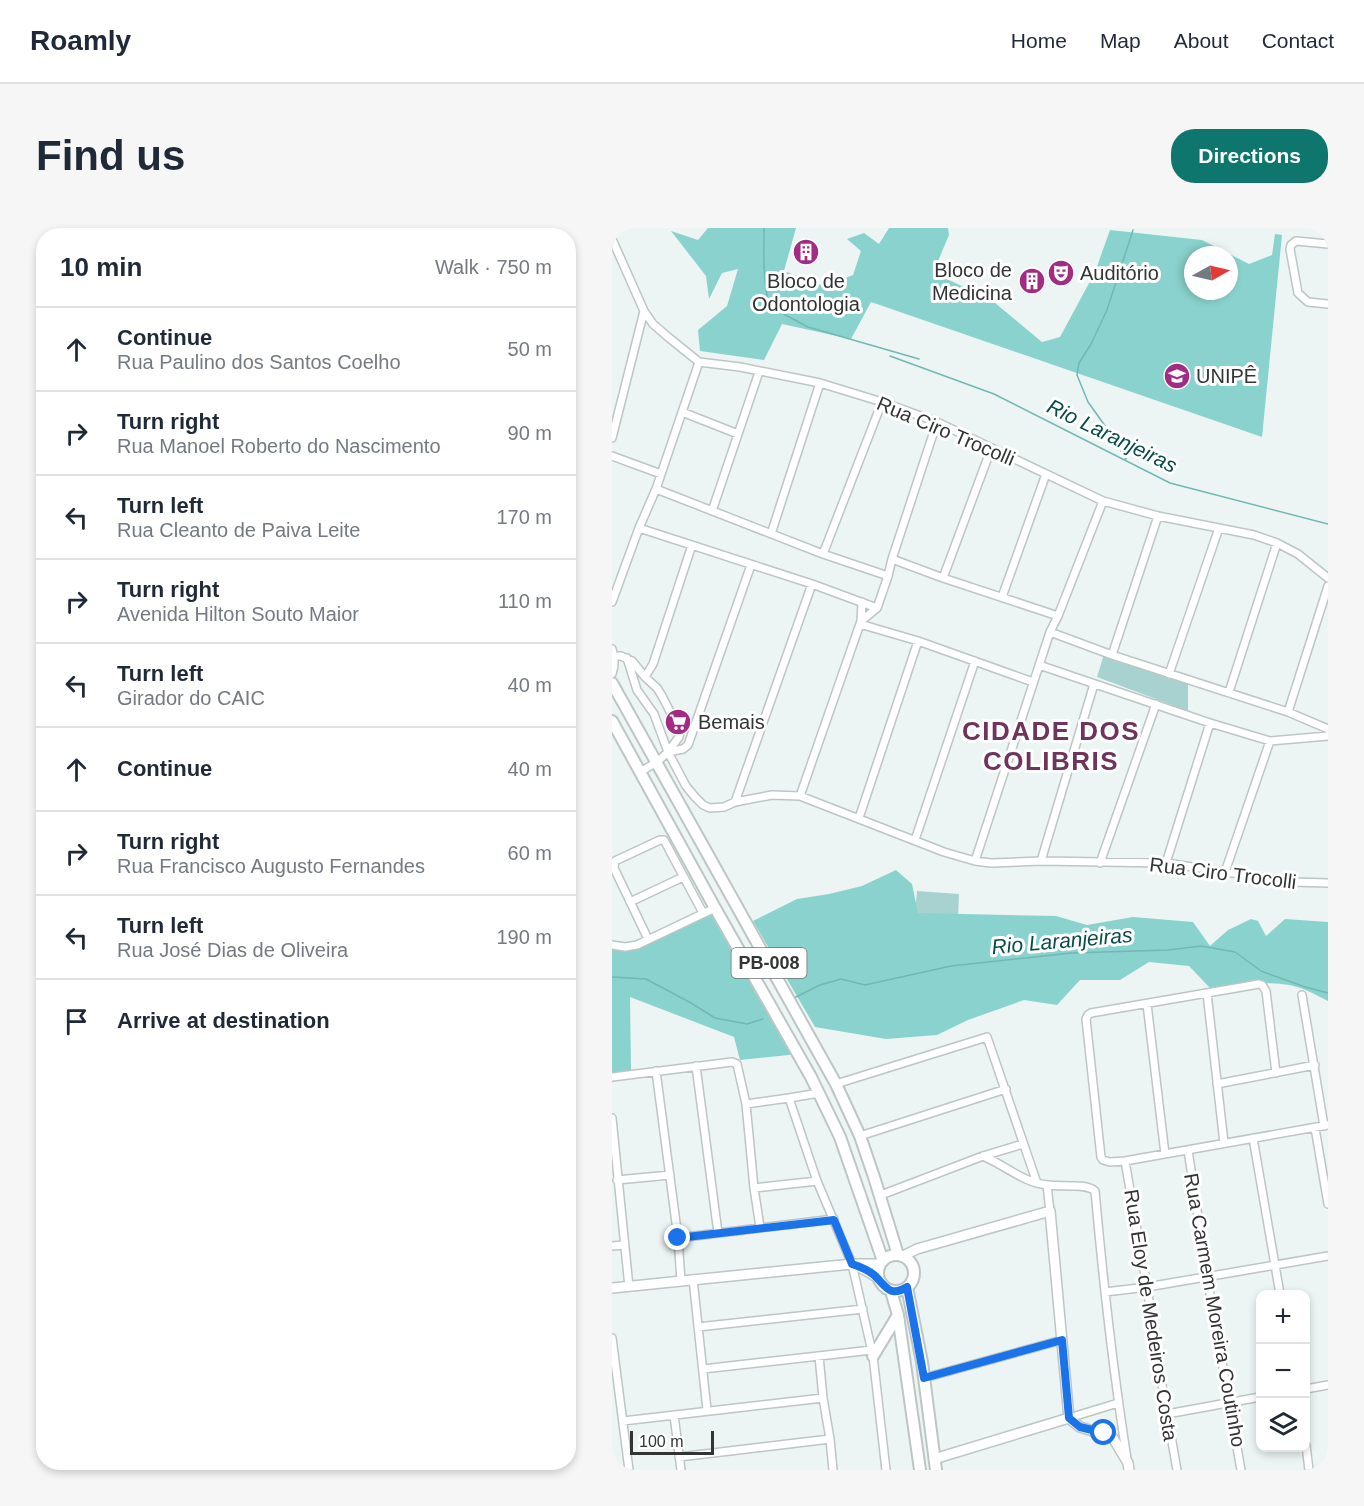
<!DOCTYPE html>
<html lang="en">
<head>
<meta charset="utf-8">
<style>
  body { margin:0; font-family:Arial,sans-serif; background:#f6f6f7; color:#1f2937 }
  .controls { position:absolute; right:18px; bottom:18px; display:grid; overflow:hidden; border-radius:12px; box-shadow:0 3px 9px #0003 }
  .controls button { width:54px; height:54px; display:grid; place-items:center; padding:0; border:0; border-bottom:2px solid #e0e1e3; background:#fff; color:#1f2937; font:30px sans-serif }
  .compass { position:absolute; left:572px; top:18px; width:54px; height:54px; border-radius:50%; background:#fff; box-shadow:0 3px 9px #0003; rotate:82deg }
  .scale { position:absolute; left:18px; bottom:15px; width:84px; box-sizing:border-box; padding-left:6px; border:3px solid #323534; border-top:0; font-size:16px; line-height:21px; white-space:nowrap; color:#323534; -webkit-text-stroke:4px #fff; paint-order:stroke }
  .stop { position:absolute; width:18px; height:18px; margin:-14px; border:4px solid #1a73e8; border-radius:50%; background:#fff }
  .stop.end { background:#1a73e8; border-color:#fff; box-shadow:0 2px 6px #0008 }
  .list { margin:0; padding:0; list-style:none }
  h2 { display:flex; justify-content:space-between; align-items:center; height:78px; margin:0; padding:0 24px; font-size:26px }
  h2 small { font-size:20px; font-weight:400; color:#747a83 }
  .list li { display:grid; grid-template-columns:39px 1fr auto; gap:18px; align-items:center; box-sizing:border-box; height:84px; padding:0 24px; border-top:2px solid #e0e1e3 }
  .list b { display:block; font-size:22px; white-space:nowrap }
  .list p { margin:0; font-size:20px; white-space:nowrap; color:#747a83 }
  .list em { font-size:20px; font-style:normal; color:#747a83 }
  .icon { flex:none; width:33px; height:33px; fill:none; stroke:currentColor; stroke-width:2; stroke-linecap:round; stroke-linejoin:round }
  .map { position:relative; flex:none; width:716px; height:1242px; overflow:hidden; border-radius:24px }
  header { display:flex; align-items:center; gap:36px; box-sizing:border-box; height:84px; padding:0 30px; background:#fff; border-bottom:2px solid #e0e1e3 }
  header strong { font-size:28px }
  nav { display:flex; gap:33px; margin-inline-start:auto; font-size:21px }
  .intro { display:flex; align-items:center; justify-content:space-between; box-sizing:border-box; height:144px; padding:0 36px }
  h1 { margin:0; font-size:42px }
  .button { padding:15px 27px; border-radius:24px; background:#0f766e; color:#fff; font-size:21px; font-weight:700 }
  main { display:flex; gap:36px; padding:0 36px }
  aside { flex:1; background:#fff; border-radius:24px; box-shadow:0 3px 9px #0003 }
  .map>svg:first-child { display:block }
</style>
</head>
<body>
<header>
<strong>Roamly</strong>
<nav><a>Home</a><a>Map</a><a>About</a><a>Contact</a></nav>
</header>
<div class="intro"><h1>Find us</h1><a class="button">Directions</a></div>
<main>
<aside>
<h2>10 min<small>Walk · 750 m</small></h2>
<ul class="list">
<li><svg class="icon" aria-label="ahead" viewBox="0 0 24 24"><path d="M12 20V5M6 11l6-6 6 6"/></svg><div><b>Continue</b><p>Rua Paulino dos Santos Coelho</p></div><em>50 m</em></li>
<li><svg class="icon" aria-label="right" viewBox="0 0 24 24"><path d="M7 20v-9h11M14 6l5 5-5 5"/></svg><div><b>Turn right</b><p>Rua Manoel Roberto do Nascimento</p></div><em>90 m</em></li>
<li><svg class="icon" aria-label="left" viewBox="0 0 24 24"><path d="M17 20v-9H6M10 6l-5 5 5 5"/></svg><div><b>Turn left</b><p>Rua Cleanto de Paiva Leite</p></div><em>170 m</em></li>
<li><svg class="icon" aria-label="right" viewBox="0 0 24 24"><path d="M7 20v-9h11M14 6l5 5-5 5"/></svg><div><b>Turn right</b><p>Avenida Hilton Souto Maior</p></div><em>110 m</em></li>
<li><svg class="icon" aria-label="left" viewBox="0 0 24 24"><path d="M17 20v-9H6M10 6l-5 5 5 5"/></svg><div><b>Turn left</b><p>Girador do CAIC</p></div><em>40 m</em></li>
<li><svg class="icon" aria-label="ahead" viewBox="0 0 24 24"><path d="M12 20V5M6 11l6-6 6 6"/></svg><div><b>Continue</b></div><em>40 m</em></li>
<li><svg class="icon" aria-label="right" viewBox="0 0 24 24"><path d="M7 20v-9h11M14 6l5 5-5 5"/></svg><div><b>Turn right</b><p>Rua Francisco Augusto Fernandes</p></div><em>60 m</em></li>
<li><svg class="icon" aria-label="left" viewBox="0 0 24 24"><path d="M17 20v-9H6M10 6l-5 5 5 5"/></svg><div><b>Turn left</b><p>Rua José Dias de Oliveira</p></div><em>190 m</em></li>
<li><svg class="icon" aria-label="arrive" viewBox="0 0 24 24"><path d="M6 21V4h12l-3 4 3 4H6"/></svg><div><b>Arrive at destination</b></div></li>
</ul>
</aside>
<div class="map">
<svg width="716" height="1242" viewBox="0 0 716 1242">
  <rect width="100%" height="100%" fill="#ecf5f4"/>
  <!-- green -->
  <path fill="#a8d2cf" d="M 492,426 L 576,456 L 576,483 L 485,449 Z
    M 305,663 L 347,666 L 346,690 L 303,687 Z"/>
  <!-- forest -->
  <path fill="#8ad2cd" fill-rule="evenodd" d="M 96,0 L 184,0 L 172,43 L 212,58 L 241,47 L 249,23 L 235,11 L 252,5 L 267,16 L 277,0 L 336,0 L 337,7 L 321,45 L 377,70 L 430,114 L 448,109 L 483,44 L 498,2 L 590,12 L 637,36 L 660,27 L 663,6 L 670,7 L 650,209 L 259,74 L 239,111 L 170,96 L 152,132 L 88,123 L 86,102 L 115,78 L 126,41 L 110,45 L 97,71 L 94,48 L 59,3 L 86,12 ZM 581,27 L 617,27 L 617,63 L 581,63 Z
    M 284,642 L 300,656 L 306,685 L 444,688 L 475,697 L 521,689 L 581,694 L 598,718 L 616,702 L 639,691 L 646,693 L 654,708 L 673,691 L 716,694 L 716,773 C 706,768 696,762 685,759 C 657,751 627,758 599,761 L 577,738 L 537,734 L 508,752 L 468,752 L 445,777 L 412,772 L 356,792 L 325,807 L 274,811 L 203,799 L 141,693 L 185,671 L 217,666 L 250,658 Z
    M 102,684 L 186,826 L 128,832 L 122,809 L 18,769 L 19,843 L 0,845 L 0,722 L 18,722 L 35,717 Z"/>
  <g fill="none" stroke-linecap="round" stroke-linejoin="round">
    <!-- stream -->
    <path stroke="#71b8b4" stroke-width="1.5" d="M 152,0 C 152,27 150,56 159,82 L 166,83 L 196,99 L 307,131
      M 278,128 L 382,166 L 558,255 L 716,296
      M 514,231 L 496,202 L 476,174 L 465,147 L 467,135 L 479,116 L 495,82 L 521,2
      M 0,749 L 34,751 L 79,775 L 103,790 L 135,796 L 151,791
      M 182,770 L 208,757 L 229,751 L 253,757 L 339,738 L 459,725 L 556,722 L 589,718 L 623,724 L 649,743 L 693,759 L 716,765"/>
    <defs>
      <path id="street" d="M 0,11 L 32,83 L 41,96 L 56,109 L 87,134 L 128,139 L 208,155 L 270,174 L 325,194 L 491,273 L 546,288 L 642,307 L 665,315 L 686,326 L 716,350
        M 716,16 L 684,13 L 679,17 L 678,21 L 686,65 L 696,74 L 716,76
        M 70,184 L 126,206
        M 0,210 L 32,83
        M 0,228 L 49,246
        M 44,261 L 211,326 L 276,348
        M 100,283 L 147,144
        M 27,300 L 200,356 L 265,380
        M 159,306 L 208,155
        M 211,326 L 270,174
        M 280,331 L 331,350 L 446,388
        M 331,350 L 379,221
        M 390,369 L 434,246
        M 0,374 L 27,300 L 44,261 L 87,134
        M 249,393 L 265,380 L 276,348 L 280,331 L 325,194
        M 248,396 L 306,413 L 421,454
        M 438,404 L 500,427 L 676,484 L 716,501
        M 0,421 C 3,430 3,437 0,446
        M 500,427 L 546,288
        M 2,428 L 9,428 L 20,433 L 33,449 L 45,460 L 50,468 L 68,503 L 67,509 L 56,524
        M 15,430 L 25,462 L 42,486 L 56,524 L 74,558 L 83,569 L 91,577 L 98,580 L 112,579 L 123,574 L 160,567 L 188,568 L 332,624 L 363,633 L 379,635 L 429,633 L 554,635 L 680,654 L 716,655
        M 427,437 L 598,495 L 658,513 L 716,508
        M 557,446 L 607,300
        M 33,449 L 41,436 L 80,317
        M 617,464 L 665,315
        M 676,484 L 716,358
        M 28,544 L 45,534 L 56,524 L 71,521 L 76,517 L 139,337
        M 188,568 L 249,393 L 250,374
        M 123,574 L 200,356
        M 247,590 L 306,413
        M 303,612 L 363,433
        M 363,633 L 438,404 L 446,388 L 491,273
        M 429,633 L 482,456
        M 488,635 L 544,476
        M 554,635 L 598,495
        M 613,644 L 658,513
        M 18,674 L 71,649
        M 36,711 L 2,640 L 3,633 L 48,612 L 52,612 L 91,685
        M 0,717 L 13,719 L 25,717 L 103,680
        M 595,765 L 612,915
        M 690,767 L 712,898
        M 535,776 L 553,926
        M 84,838 L 106,1005
        M 44,843 L 66,1010 L 69,1053
        M 664,845 L 654,763 L 650,757 L 647,756 L 479,785 L 476,787 L 474,791 L 489,929 L 491,932 L 498,934 L 513,933 L 716,897
        M 0,849 L 120,834 L 125,836 L 134,876 L 142,960 L 148,999
        M 224,856 L 375,809 L 425,955
        M 605,856 L 703,837
        M 177,870 L 207,865
        M 134,876 L 177,870 L 205,953 L 240,1036 L 261,1128 L 274,1242
        M 0,890 L 17,1059
        M 703,900 L 716,976
        M 248,908 L 394,861
        M 641,910 L 668,1066
        M 576,922 L 595,1049 L 629,1242
        M 371,928 C 393,937 411,955 436,957 C 449,959 474,955 483,963 C 491,1052 501,1142 515,1231
        M 513,933 L 535,1059 L 547,1140 L 565,1242
        M 5,952 L 58,947
        M 435,957 L 438,983
        M 142,960 L 205,953
        M 269,967 L 371,928 L 411,916
        M 66,1010 L 222,991
        M 0,1018 L 12,1017
        M 81,1051 L 95,1182
        M 493,1064 L 535,1059 L 716,1028
        M 86,1099 L 251,1081
        M 0,1110 L 17,1242
        M 207,1128 L 211,1170 L 218,1211 L 221,1242
        M 91,1141 L 260,1122
        M 312,1150 L 450,1112
        M 694,1161 L 716,1157
        M 555,1186 L 648,1169
        M 62,1187 L 69,1242
        M 457,1190 L 506,1175
        M 11,1193 L 211,1170
        M 694,1217 L 697,1242
        M 67,1229 L 218,1211"/>
      <path id="secondary" d="M 291,1028 L 305,1021 L 438,983 L 457,1190
        M 245,1038 L 260,1046 L 267,1051
        M 0,1060 L 240,1036 L 268,1036
        M 457,1190 L 468,1199 L 497,1208 L 501,1210 L 516,1235 L 517,1242
        M 322,1231 L 457,1190"/>
      <path id="primary" d="M 0,455 L 224,856 L 248,908 L 262,949 L 286,1027
        M 0,493 L 103,680 L 199,849 L 228,909 L 271,1033
        M266 1045a18 18 0 1 1 36 0a18 18 0 1 1-36 0Z
        M 295,1059 L 310,1134 L 324,1242
        M 279,1063 L 286,1087 L 308,1242
        M 261,1128 L 286,1087"/>
    </defs>
    <!-- street casing -->
    <use href="#street" stroke="#bdc5c5" stroke-width="10"/>
    <!-- secondary casing -->
    <use href="#secondary" stroke="#bdc5c5" stroke-width="12"/>
    <!-- primary casing -->
    <use href="#primary" stroke="#bdc5c5" stroke-width="14"/>
    <!-- street -->
    <use href="#street" stroke="#fff" stroke-width="7"/>
    <!-- secondary -->
    <use href="#secondary" stroke="#fff" stroke-width="9"/>
    <!-- primary -->
    <use href="#primary" stroke="#fff" stroke-width="10"/>
  </g>
  <g fill="none" stroke-linecap="round" stroke-linejoin="round">
    <!-- route -->
    <path stroke="#1a73e8" stroke-width="8" d="M 66,1010 L 222,992 L 240,1036 C 249,1039 260,1043 266,1051 C 276,1062 280,1068 295,1059 L 312,1150 L 450,1112 L 457,1190 L 468,1199 L 492,1205"/>
  </g>
  <!-- icons -->
  <defs>
    <symbol id="building-disc" viewBox="-11 -11 22 22"><circle r="9.5" fill="#a22b83" stroke="#fff"/><path d="M-4-6H4V6H1V3H-1V6H-4ZM-2.5-4.3h1.7v1.8h-1.7ZM.8-4.3h1.7v1.8H.8ZM-2.5-1h1.7V.8h-1.7ZM.8-1h1.7V.8H.8Z" fill="#fff"/></symbol>
    <symbol id="theatre-disc" viewBox="-11 -11 22 22"><circle r="9.5" fill="#a22b83" stroke="#fff"/><path d="M-5-5.5Q0-4 5-5.5V0Q5 5 0 6Q-5 5-5 0ZM-3.3-2.5H-1v1.5H-3.3ZM1-2.5H3.3v1.5H1ZM-2.8 1Q0 5.5 2.8 1Z" fill="#fff"/></symbol>
    <symbol id="university-disc" viewBox="-11 -11 22 22"><circle r="9.5" fill="#a22b83" stroke="#fff"/><path d="M0-5L7-2L0 1L-7-2ZM-4 1L0 2.5L4 1V4Q0 6-4 4Z" fill="#fff"/></symbol>
    <symbol id="supermarket-disc" viewBox="-11 -11 22 22"><circle r="9.5" fill="#a22b83" stroke="#fff"/><path d="M-6-5.5h2.5l.6 2H6L4.5 2H-2.5L-4.4-4H-6ZM-1.5 3.2a1.3 1.3 0 1 0 .1 0ZM3 3.2a1.3 1.3 0 1 0 .1 0Z" fill="#fff"/></symbol>
  </defs>
  <g fill-rule="evenodd">
    <use href="#building-disc" x="179" y="9" width="30" height="30"/>
    <use href="#theatre-disc" x="434" y="30" width="30" height="30"/>
    <use href="#building-disc" x="405" y="38" width="30" height="30"/>
    <use href="#university-disc" x="550" y="133" width="30" height="30"/>
    <use href="#supermarket-disc" x="51" y="479" width="30" height="30"/>
  </g>
  <g text-anchor="middle" stroke-width="6" stroke-linejoin="round" paint-order="stroke">
    <!-- shield labels -->
    <rect fill="#fff" stroke="#707271" stroke-width="1.5" x="119.5" y="720" width="75" height="30" rx="4.5"/>
    <g font-size="18" font-weight="bold" fill="#323534">
      <text x="157" y="741">PB-008</text>
    </g>
    <!-- poi labels -->
    <g font-size="20" fill="#323534" stroke="#fff" text-anchor="start">
      <text x="400" y="49" text-anchor="end">Bloco de<tspan x="400" dy="23">Medicina</tspan></text>
      <text x="468" y="52">Auditório</text>
      <text x="194" y="60" text-anchor="middle">Bloco de<tspan x="194" dy="23">Odontologia</tspan></text>
      <text x="584" y="155">UNIPÊ</text>
      <text x="86" y="501">Bemais</text>
    </g>
    <!-- street labels -->
    <g font-size="20" fill="#323534" stroke="#fff">
      <text transform="translate(334 203) rotate(23)" y="7">Rua Ciro Trocolli</text>
      <text transform="translate(611 645) rotate(7)" y="7">Rua Ciro Trocolli</text>
      <text transform="translate(603 1082) rotate(80)" y="7">Rua Carmem Moreira Coutinho</text>
      <text transform="translate(539 1087) rotate(81)" y="7">Rua Eloy de Medeiros Costa</text>
    </g>
    <!-- water labels -->
    <g font-size="21" font-style="italic" fill="#094c49" stroke="#fff">
      <text transform="translate(500 208) rotate(26)" y="7">Rio Laranjeiras</text>
      <text transform="translate(450 713) rotate(-5)" y="7">Rio Laranjeiras</text>
    </g>
    <!-- district labels -->
    <g font-size="26" font-weight="bold" letter-spacing="1.5" fill="#6f335c" stroke="#fff">
      <text x="439" y="512">CIDADE DOS<tspan x="439" dy="30">COLIBRIS</tspan></text>
    </g>
  </g>
</svg>
<div class="controls">
<button>+</button>
<button>−</button>
<button><svg class="icon" aria-label="layers" viewBox="0 0 24 24"><path d="M12 4l9 5-9 5-9-5zM3 14l9 5 9-5"/></svg></button>
</div>
<svg class="compass" viewBox="-18 -18 36 36"><path d="M0-13l5 13h-10z" fill="#e53935"/><path d="M0 13l5-13h-10z" fill="#747a83"/></svg>
<div class="scale">100 m</div>
<div class="stop" style="left:492px;top:1205px"></div>
<div class="stop end" style="left:66px;top:1010px"></div>
</div>
</main>
</body>
</html>
